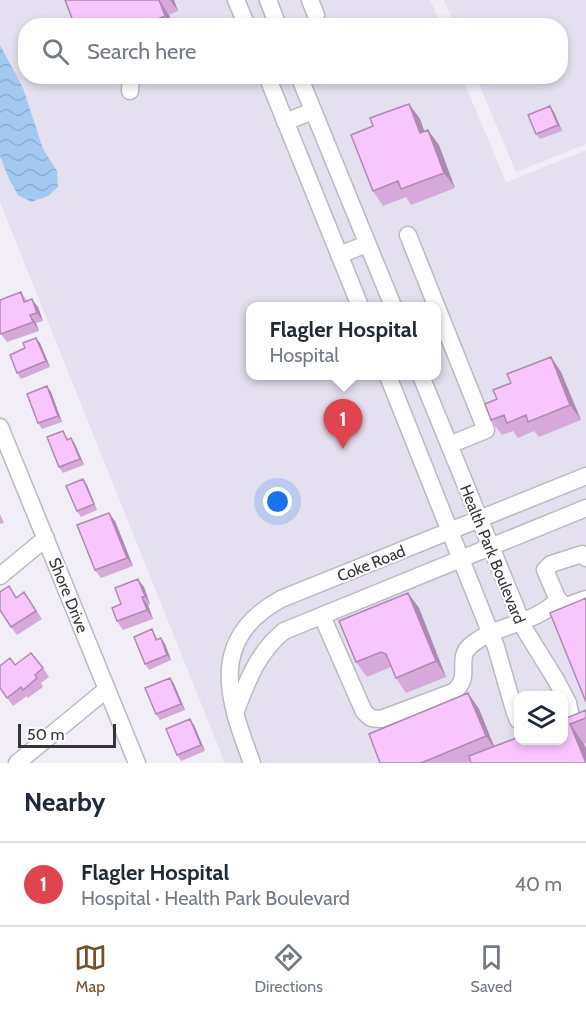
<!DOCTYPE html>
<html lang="en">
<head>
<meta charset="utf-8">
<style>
  body { margin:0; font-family:Cabin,sans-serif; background:#f2f2f3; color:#1f2937 }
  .controls { position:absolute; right:18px; bottom:18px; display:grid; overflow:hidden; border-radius:12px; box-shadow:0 3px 9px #0003 }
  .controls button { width:54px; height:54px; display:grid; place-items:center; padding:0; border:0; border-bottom:2px solid #e0e1e3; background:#fff; color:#1f2937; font:30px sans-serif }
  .scale { position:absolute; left:18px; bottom:15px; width:98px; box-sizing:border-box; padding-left:6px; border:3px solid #353437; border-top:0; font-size:16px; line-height:21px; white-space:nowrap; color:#353437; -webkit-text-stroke:4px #fdfdff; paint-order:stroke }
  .you { position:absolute; left:278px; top:502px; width:21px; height:21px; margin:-15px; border:4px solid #fff; border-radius:50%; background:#1a73e8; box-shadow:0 0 0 9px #1a73e833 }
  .badge { display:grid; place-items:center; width:39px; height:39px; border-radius:50%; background:#744f2a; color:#fff; font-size:20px; font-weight:700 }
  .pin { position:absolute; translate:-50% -50px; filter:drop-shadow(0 2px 3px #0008) }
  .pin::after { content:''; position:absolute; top:32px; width:21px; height:18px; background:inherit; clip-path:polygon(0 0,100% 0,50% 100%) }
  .popup { position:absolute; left:246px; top:302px; width:195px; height:78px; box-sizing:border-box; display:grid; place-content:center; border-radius:12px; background:#fff; filter:drop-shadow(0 2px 4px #0005); font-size:20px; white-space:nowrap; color:#747a83 }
  .popup b { font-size:22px; color:#1f2937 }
  .popup::after { content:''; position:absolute; left:50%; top:100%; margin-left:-12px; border:12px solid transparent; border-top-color:#fff }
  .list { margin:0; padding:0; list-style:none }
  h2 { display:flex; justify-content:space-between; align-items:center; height:78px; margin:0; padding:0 24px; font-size:26px }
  h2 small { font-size:20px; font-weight:400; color:#747a83 }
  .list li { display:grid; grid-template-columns:39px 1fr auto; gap:18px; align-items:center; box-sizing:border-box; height:84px; padding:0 24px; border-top:2px solid #e0e1e3 }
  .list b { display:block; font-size:22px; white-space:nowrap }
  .list p { margin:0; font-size:20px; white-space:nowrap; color:#747a83 }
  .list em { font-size:20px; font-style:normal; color:#747a83 }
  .icon { flex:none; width:33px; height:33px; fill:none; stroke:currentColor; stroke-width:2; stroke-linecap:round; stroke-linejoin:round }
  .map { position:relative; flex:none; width:586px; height:763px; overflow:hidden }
  .search { position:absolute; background:#fff; box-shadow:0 3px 9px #0003; left:18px; right:18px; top:18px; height:66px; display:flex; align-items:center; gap:15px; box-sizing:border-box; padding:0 21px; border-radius:24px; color:#747a83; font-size:22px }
  .sheet { height:162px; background:#fff }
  nav { display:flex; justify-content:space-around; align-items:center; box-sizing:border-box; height:84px; border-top:2px solid #e0e1e3; background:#fff; font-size:16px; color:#747a83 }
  nav a { display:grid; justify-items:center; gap:3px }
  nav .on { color:#744f2a }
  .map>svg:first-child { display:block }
</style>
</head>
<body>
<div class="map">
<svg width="586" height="763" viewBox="0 0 586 763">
  <defs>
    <pattern id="water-waves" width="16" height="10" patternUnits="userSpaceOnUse" patternTransform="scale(1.5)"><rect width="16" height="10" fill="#a2caf1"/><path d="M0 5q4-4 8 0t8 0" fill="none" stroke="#8caecf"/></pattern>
  </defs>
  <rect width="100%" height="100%" fill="#f1eef7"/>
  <!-- built -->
  <path fill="#e4e0ef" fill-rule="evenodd" d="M 0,0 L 430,0 L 441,25 L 26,26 L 26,76 L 462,77 L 506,182 L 586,150 L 586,763 L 225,763 L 0,202 ZM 250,306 L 436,306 L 436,376 L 250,376 ZM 518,696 L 564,696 L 564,740 L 518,740 Z
    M 444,0 L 586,0 L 586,144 L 516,172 L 476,77 L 560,76 L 560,26 L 455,25 Z"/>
  <!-- water -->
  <path fill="url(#water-waves)" d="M 0,45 L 23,88 L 43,149 L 57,171 L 58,187 L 48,196 L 31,202 L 18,195 L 9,179 L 0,156 Z"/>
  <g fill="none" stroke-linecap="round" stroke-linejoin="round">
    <defs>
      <path id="minor" d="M 236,0 L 247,26
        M 268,0 L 278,26
        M 310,0 L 316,15
        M 267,76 L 360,306
        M 299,76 L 393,306
        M 130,91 L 131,76
        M 285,122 L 313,111
        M 408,235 L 486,430 L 449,445
        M 339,255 L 367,244
        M 388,376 L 496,647 L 515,713 L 518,720
        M 421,376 L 525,630 L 556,680 L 568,703 L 571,717 L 564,725
        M 0,427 L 137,763
        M 586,558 L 582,554 L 551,564 L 545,570 L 558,600 L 566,606 L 586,599
        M 0,576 L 46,538
        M 322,616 L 364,712 L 371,718 L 381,719 L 453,692 C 473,678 455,659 470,646 C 495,624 532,626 558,600
        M 235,713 C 247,682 257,653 284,631 L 586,508
        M 17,763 L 107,689
        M 252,763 C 228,699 207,640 281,599 L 586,476"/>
    </defs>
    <!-- minor casing -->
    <use href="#minor" stroke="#bab8c0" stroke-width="19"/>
    <!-- minor -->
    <use href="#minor" stroke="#fff" stroke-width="16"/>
  </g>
  <!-- wall -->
  <path fill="#d6a9da" d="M 65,0 L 174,0 L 178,11 L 169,15 L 173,26 L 75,26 Z
    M 409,104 L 420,119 L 424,132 L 439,145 L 455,188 L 411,205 L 406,197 L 383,206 L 373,191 L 373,126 Z
    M 554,112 L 562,131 L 540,139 L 536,134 Z
    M 21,292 L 27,301 L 38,307 L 43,321 L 36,323 L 39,331 L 7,342 L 1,334 Z
    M 36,338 L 40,343 L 50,367 L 21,379 L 17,373 L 25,348 Z
    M 551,357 L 561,372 L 581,420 L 539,437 L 534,431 L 518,438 L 513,431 L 502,435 L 491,420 L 511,383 Z
    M 47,386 L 51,392 L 62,422 L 42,429 L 38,423 Z
    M 63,431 L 68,439 L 71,438 L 75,444 L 84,465 L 63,473 L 59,467 Z
    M 83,479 L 87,485 L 97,510 L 81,517 L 77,511 Z
    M 0,514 L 4,523 L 0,524 Z
    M 115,521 L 133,566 L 101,578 L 95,570 Z
    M 144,587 L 150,604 L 148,605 L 153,619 L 123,630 L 117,621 L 121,604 Z
    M 24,592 L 42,619 L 17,635 L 11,627 L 16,597 Z
    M 408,593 L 419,608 L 446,677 L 406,693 L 396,678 L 391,667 L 367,677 L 356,662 Z
    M 152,629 L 158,640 L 161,638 L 165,644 L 171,660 L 149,670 L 145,664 Z
    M 15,665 L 43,668 L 49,677 L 41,683 L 43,687 L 28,698 L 27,696 L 13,706 L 0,688 Z
    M 170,678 L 174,684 L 185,710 L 160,720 L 156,714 Z
    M 468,693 L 479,709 L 494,746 L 586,710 L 586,743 L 584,744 L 586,748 L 586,763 L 471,762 L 468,763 L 380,763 Z
    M 194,725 L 205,751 L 181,761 L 177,755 Z"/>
  <!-- shaded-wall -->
  <path fill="#ae8ab2" d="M 159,0 L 169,15 L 173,26 L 172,26 L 165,16 Z
    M 170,0 L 174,0 L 178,11 Z
    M 409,104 L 420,119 L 431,149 L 420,133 Z
    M 550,106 L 554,112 L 562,131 L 558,125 Z
    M 428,130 L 439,145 L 455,188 L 444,173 Z
    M 32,299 L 38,307 L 43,321 L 37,313 Z
    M 30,315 L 36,323 L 39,331 L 33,322 Z
    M 36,338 L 40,343 L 50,367 L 46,361 Z
    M 551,357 L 561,372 L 581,420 L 570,405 Z
    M 47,386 L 51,392 L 62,422 L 58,416 Z
    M 71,438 L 75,444 L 84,465 L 80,459 Z
    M 83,479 L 87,485 L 97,510 L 94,504 Z
    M 109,513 L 115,521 L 133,566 L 127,558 Z
    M 138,579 L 144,587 L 150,604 L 145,596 Z
    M 408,593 L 419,608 L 446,677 L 436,661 Z
    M 142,597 L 148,605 L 153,619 L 147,610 Z
    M 161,638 L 165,644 L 171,660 L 167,655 Z
    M 170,678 L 174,684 L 185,710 L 181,704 Z
    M 468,693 L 479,709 L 496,751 L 486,736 Z
    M 190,719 L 194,725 L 205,751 L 201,745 Z
    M 570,724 L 584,744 L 586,748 L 586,763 Z"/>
  <!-- building -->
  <path fill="#f9c5fe" stroke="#ae8ab2" stroke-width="1.5" d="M 65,0 L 159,0 L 165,16 L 141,26 L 104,26 L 103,25 L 75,26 Z
    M 409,104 L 420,133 L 428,130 L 444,173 L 401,189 L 398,181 L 373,191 L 351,135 L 373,126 L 370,118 Z
    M 550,106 L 558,125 L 536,134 L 528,115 Z
    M 21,292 L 24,302 L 32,299 L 37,313 L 30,315 L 33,322 L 1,334 L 0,331 L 0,300 Z
    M 36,338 L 46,361 L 17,373 L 10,355 L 25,348 L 23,343 Z
    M 551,357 L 570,405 L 528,422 L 526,415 L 507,423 L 504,415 L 491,420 L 485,404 L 497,399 L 493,390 L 511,383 L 507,374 Z
    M 47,386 L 58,416 L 38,423 L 27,394 Z
    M 63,431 L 67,440 L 71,438 L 80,459 L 59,467 L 47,437 Z
    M 83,479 L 94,504 L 77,511 L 66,486 Z
    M 109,513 L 127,558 L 95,570 L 77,525 Z
    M 138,579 L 145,596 L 142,597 L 147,610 L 117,621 L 112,608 L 121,604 L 115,588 Z
    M 9,586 L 16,598 L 24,592 L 36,611 L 11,627 L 0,610 L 0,592 Z
    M 408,593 L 436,661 L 396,678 L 386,654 L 381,652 L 356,662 L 339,621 Z
    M 586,598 L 586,702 L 550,613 Z
    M 152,629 L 156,640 L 161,638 L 167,655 L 145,664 L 134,637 Z
    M 31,653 L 43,668 L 35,675 L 37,678 L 23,690 L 21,687 L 7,698 L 0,688 L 0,666 L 10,658 L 15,665 Z
    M 170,678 L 181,704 L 156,714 L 145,688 Z
    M 468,693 L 486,736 L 421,763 L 380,763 L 369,734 Z
    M 586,710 L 586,718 L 570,724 L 586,763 L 471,763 L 469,756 L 519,737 L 519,741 L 564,741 L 564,719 Z
    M 190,719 L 201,745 L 177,755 L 166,729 Z"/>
  <g text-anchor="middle" stroke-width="4.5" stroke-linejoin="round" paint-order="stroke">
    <!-- street labels -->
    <g font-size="16" fill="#353437" stroke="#fdfdff">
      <text transform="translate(493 554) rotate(68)" y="6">Health Park Boulevard</text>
      <text transform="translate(371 563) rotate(-22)" y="6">Coke Road</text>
      <text transform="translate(69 595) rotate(68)" y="6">Shore Drive</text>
    </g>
  </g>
</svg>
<div class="controls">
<button><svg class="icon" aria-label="layers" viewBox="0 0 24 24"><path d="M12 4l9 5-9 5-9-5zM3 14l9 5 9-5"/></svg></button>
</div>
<div class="scale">50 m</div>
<div class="you"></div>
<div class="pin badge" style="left:343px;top:449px;background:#e0444e">1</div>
<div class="popup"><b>Flagler Hospital</b>Hospital</div>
<div class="search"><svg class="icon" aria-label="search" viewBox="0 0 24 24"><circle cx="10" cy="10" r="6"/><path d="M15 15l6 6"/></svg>Search here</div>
</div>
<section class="sheet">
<h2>Nearby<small></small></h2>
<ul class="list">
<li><span class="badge" style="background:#e0444e">1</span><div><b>Flagler Hospital</b><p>Hospital · Health Park Boulevard</p></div><em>40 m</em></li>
</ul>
</section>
<nav>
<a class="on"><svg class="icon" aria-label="map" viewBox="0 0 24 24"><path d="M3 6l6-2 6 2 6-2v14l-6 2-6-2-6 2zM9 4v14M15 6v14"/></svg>Map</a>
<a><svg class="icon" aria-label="directions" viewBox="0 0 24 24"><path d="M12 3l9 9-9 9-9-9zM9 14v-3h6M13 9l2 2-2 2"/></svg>Directions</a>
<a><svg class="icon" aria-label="saved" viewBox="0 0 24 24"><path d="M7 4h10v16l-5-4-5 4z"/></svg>Saved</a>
</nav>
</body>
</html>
